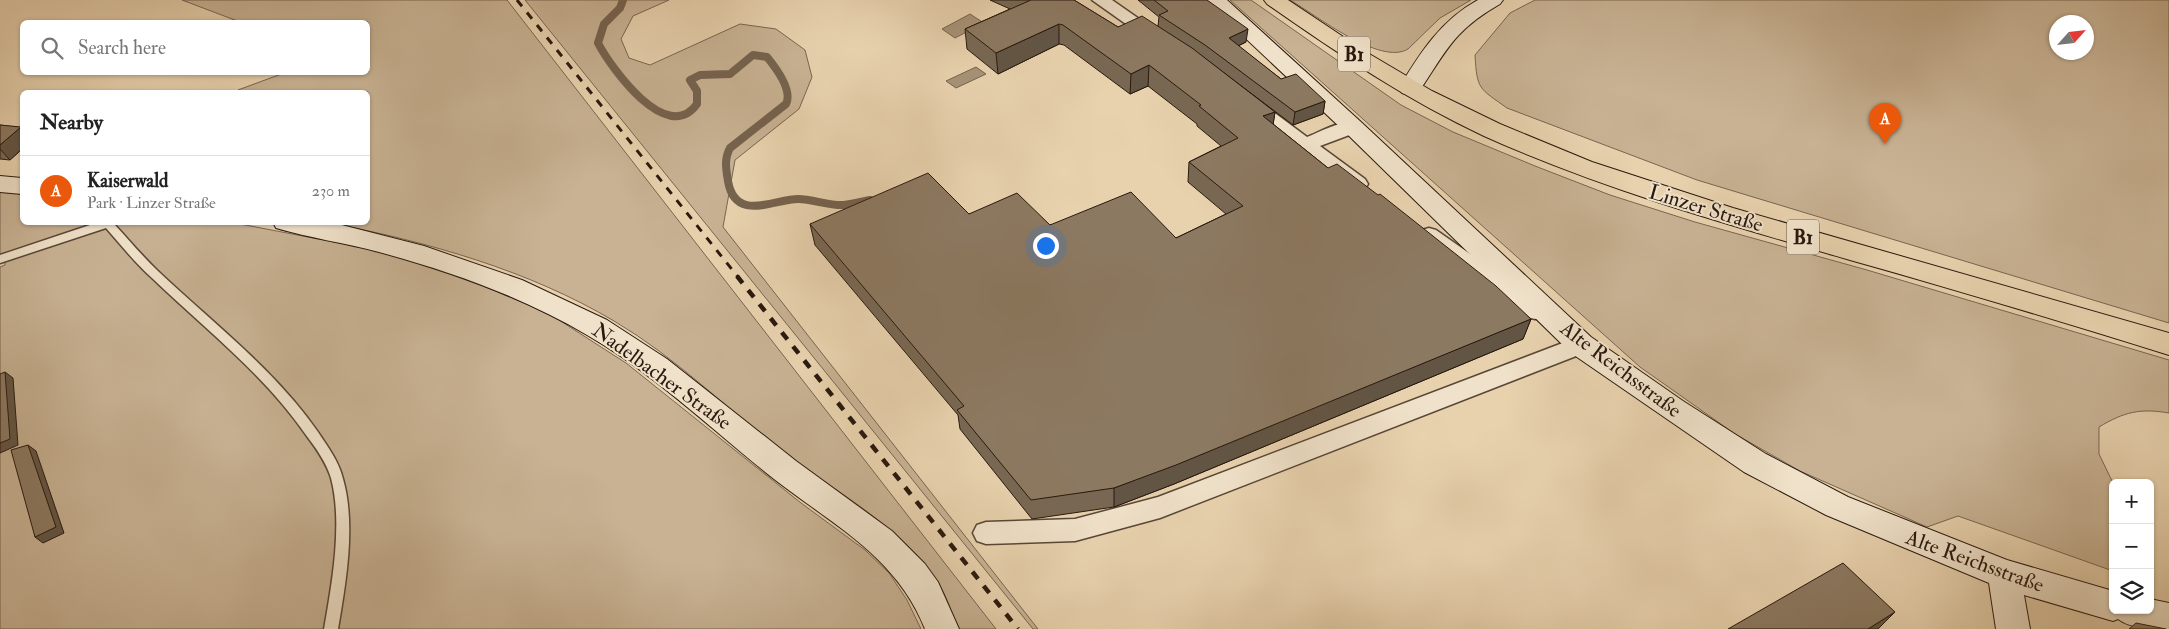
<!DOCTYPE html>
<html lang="en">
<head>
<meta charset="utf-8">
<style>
  body { margin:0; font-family:"IM FELL Double Pica",serif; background:#f6f6f6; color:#222 }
  .controls { position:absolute; right:15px; bottom:15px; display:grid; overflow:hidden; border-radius:8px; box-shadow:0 1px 4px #0004 }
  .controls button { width:45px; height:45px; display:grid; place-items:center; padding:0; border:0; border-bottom:1px solid #e0e0e0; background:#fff; color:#222; font:25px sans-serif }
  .compass { position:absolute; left:2049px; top:15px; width:45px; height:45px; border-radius:50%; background:#fff; box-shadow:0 1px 4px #0004; rotate:63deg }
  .you { position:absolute; left:1045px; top:245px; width:18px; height:18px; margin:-12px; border:4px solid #fff; border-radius:50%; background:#1a73e8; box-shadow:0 0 0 8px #1a73e833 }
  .badge { display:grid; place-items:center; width:32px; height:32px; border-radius:50%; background:#ea580c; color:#fff; font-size:16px; font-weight:700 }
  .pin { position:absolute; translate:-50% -41px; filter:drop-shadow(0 1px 2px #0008) }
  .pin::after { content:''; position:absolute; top:26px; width:18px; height:15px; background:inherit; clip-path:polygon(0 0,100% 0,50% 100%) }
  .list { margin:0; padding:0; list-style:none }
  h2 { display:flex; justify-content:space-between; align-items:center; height:65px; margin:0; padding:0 20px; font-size:21px }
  h2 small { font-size:16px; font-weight:400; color:#767676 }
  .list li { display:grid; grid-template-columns:32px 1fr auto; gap:15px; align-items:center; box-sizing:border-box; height:70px; padding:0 20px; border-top:1px solid #e0e0e0 }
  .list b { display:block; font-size:19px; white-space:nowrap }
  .list p { margin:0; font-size:16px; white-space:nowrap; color:#767676 }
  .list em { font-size:16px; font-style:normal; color:#767676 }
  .icon { flex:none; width:28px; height:28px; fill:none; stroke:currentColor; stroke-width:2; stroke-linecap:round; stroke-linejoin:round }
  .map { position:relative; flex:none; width:2169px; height:629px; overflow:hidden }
  .search { position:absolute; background:#fff; box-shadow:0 1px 4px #0004; left:20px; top:20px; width:350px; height:55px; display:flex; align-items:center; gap:12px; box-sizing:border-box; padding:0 18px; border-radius:8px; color:#767676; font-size:19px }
  .panel { position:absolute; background:#fff; box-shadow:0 1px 4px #0004; left:20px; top:90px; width:350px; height:135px; border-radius:8px }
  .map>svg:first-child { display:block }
</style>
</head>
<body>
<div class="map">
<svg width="2169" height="629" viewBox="0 0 2169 629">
  <rect width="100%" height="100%" fill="#e8d2ae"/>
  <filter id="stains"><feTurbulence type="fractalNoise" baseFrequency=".004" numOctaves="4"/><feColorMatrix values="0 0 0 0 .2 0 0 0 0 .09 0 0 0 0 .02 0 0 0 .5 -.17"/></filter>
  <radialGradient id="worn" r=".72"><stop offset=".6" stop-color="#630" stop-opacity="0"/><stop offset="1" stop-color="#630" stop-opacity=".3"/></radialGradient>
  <!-- green -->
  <path fill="#c8b293" stroke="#786550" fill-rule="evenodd" d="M 182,0 L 507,0 L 996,629 L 958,629 C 952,615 948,599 940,586 C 907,530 836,492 785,454 C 728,410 677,358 614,321 C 528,270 428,242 330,223 L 368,222 L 368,92 L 239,92 L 238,90 L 284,73 L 368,72 L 368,22 L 240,22 Z
    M 525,0 L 669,0 L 633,16 L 621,39 L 629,58 L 650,65 L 740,24 L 776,29 L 805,50 L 812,77 L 799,109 L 735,160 L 723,227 L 1038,629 L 1033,629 Z
    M 1230,0 L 1251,0 L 1401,105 L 1453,132 L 1535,166 L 1610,195 L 1695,222 L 1867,270 L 2169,360 L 2169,413 C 2140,408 2124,412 2099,427 L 2099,454 L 2113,483 L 2113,571 L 1958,516 L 1927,527 L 1800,471 L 1735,434 L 1640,367 Z
    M 1290,0 L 1471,0 L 1440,18 L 1408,49 C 1380,66 1316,15 1290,0 Z
    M 1535,0 L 2169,0 L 2169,323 L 1697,180 L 1507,108 C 1479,88 1477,90 1475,55 L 1510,13 ZM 2056,22 L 2086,22 L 2086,52 L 2056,52 Z
    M 0,192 L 22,194 L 22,222 L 235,223 L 360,247 L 414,261 L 454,274 L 525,303 L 559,320 L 626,363 L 801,503 L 865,550 L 889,573 L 907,600 L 921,629 L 0,629 L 0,267 L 5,265 L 4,253 L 0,254 Z"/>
  <!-- water -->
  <path fill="#a79378" stroke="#75624e" d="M 970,14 L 984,23 L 955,38 L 942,29 Z
    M 976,67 L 986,74 L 956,88 L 946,81 Z"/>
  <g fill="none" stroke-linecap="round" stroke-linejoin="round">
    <!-- stream -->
    <path stroke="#75624e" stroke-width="8" d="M 623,0 L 620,8 L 604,24 L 598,43 C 611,68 667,146 697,104 L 697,91 L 690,80 L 700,75 L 730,74 L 753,55 L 767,57 C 776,68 793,90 786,104 L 730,148 C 724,159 726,169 728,181 C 735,223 775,199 798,199 C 813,199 829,206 844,205 C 852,204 861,202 870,200"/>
    <defs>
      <path id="lane" d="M 99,222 L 117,222 L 115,225 C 129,240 143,257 159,272 C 214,324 274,369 318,432 C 328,447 339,462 343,479 C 356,524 346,583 338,629 L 324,629 C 332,584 343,523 331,478 C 326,462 316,448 306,435 C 264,374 205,329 152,278 C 135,263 121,245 106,228 L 0,263 L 0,255 Z"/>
      <path id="street" d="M 1092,0 L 1112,0 L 1165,37 L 1162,41 L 1150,41 Z
        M 1249,97 L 1256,99 L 1307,137 C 1322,131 1344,118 1360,123 L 1363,127 L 1360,131 L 1320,146 L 1365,179 L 1368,184 L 1365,189 L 1358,191 L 1351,189 L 1242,107 L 1240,103 L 1242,99 Z
        M 1429,228 L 1436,230 L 1543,305 L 1546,311 L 1543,317 L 1535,319 L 1527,317 L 1422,240 L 1418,235 L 1422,230 Z
        M 1581,336 L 1589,339 L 1593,345 L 1589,351 L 1160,518 L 1075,541 L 986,544 L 977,541 L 973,533 L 977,525 L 986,522 L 1075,519 L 1158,497 Z"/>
      <path id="secondary" d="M 1205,0 L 1227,0 L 1361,122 L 1591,337 L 1683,401 L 1766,454 L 1848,497 L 2007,560 L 2113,591 L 2113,610 L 2150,610 L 2150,599 L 2169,603 L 2169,629 C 2153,629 2131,629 2118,619 L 2113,621 L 2024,595 L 2030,629 L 1996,629 L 1989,583 L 1826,515 L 1744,472 L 1571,353 L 1345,132 Z
        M 1478,0 L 1503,0 L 1500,4 C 1453,31 1447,50 1418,93 L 1410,95 L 1402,93 L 1399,88 C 1420,53 1441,20 1478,0 Z
        M 0,176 L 22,178 L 22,194 L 0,192 Z
        M 273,222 L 330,222 L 424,246 L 522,280 L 607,320 L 667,359 L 796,461 L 892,531 L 925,564 L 938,582 L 959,629 L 925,629 C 896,556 833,525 774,479 C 712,430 656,375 587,335 C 523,297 452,272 379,252 C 345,243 310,238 276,228 Z"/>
      <path id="primary" d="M 1264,0 L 1288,0 L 1366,52 L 1432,91 L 1500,124 L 1592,162 L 1733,208 L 2169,333 L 2169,355 C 2063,322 1957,290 1850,260 C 1726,224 1602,189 1484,136 C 1407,100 1337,53 1267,4 Z"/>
    </defs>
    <!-- lane casing -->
    <use href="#lane" stroke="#594636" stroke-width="3"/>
    <!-- street casing -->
    <use href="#street" stroke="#594636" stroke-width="3"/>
    <!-- secondary casing -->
    <use href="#secondary" stroke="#29180e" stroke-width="2"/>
    <!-- primary casing -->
    <use href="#primary" stroke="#29180e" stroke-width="2"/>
    <!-- lane -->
    <use href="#lane" fill="#f0e2ca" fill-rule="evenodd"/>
    <!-- street -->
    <use href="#street" fill="#f0e2ca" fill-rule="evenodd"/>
    <!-- secondary -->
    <use href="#secondary" fill="#f0e2ca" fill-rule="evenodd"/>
    <!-- primary -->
    <use href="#primary" fill="#e8d2ae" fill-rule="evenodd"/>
    <!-- rail-far1 -->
    <path stroke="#29180e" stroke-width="3" stroke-dasharray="8 8" stroke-linecap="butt" d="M 517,0 L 738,277"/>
    <!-- rail -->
    <path stroke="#29180e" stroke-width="4.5" stroke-dasharray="9 9" stroke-linecap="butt" d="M 737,276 L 1018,629"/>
  </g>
  <!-- wall -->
  <path fill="#786853" stroke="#29180e" d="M 990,0 L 1074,0 L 1118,27 L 1158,26 L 1159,17 L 1138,0 L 1207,0 L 1246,42 L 1238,46 L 1281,79 L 1325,101 L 1323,114 L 1293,125 L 1199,54 L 1275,112 L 1273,124 L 1328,168 L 1531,319 L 1523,339 L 1174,484 L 1114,507 L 1032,519 L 960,429 L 958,415 L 815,245 L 810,224 L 969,214 L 1050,225 L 1176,238 L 1226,214 L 1188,182 L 1189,162 L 1221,146 L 1197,126 L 1197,124 L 1148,86 L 1130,94 L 1064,45 L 1059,44 L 998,74 L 967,49 L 965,29 L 1010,9 Z
    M 0,125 L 22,128 L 22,149 L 10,160 L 0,159 Z"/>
  <!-- shaded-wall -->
  <path fill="#625544" stroke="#29180e" d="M 1059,24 L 1059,44 L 998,74 L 996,53 Z
    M 1248,29 L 1246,42 L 1227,51 L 1229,38 Z
    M 1149,65 L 1148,86 L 1130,94 L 1131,74 Z
    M 1325,101 L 1323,114 L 1293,125 L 1295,112 Z
    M 1275,112 L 1272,132 L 1263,116 Z
    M 21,127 L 22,128 L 22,149 L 10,160 L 0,149 L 0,145 Z
    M 1531,319 L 1523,339 L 1174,484 L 1114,507 L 1114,488 Z
    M 5,372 L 13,378 L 18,445 L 0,453 L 0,443 Z
    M 28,445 L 36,451 L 64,533 L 43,543 L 35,537 Z
    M 1895,612 L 1878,629 L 1868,629 Z"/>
  <!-- building -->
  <path fill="#8c7961" stroke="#29180e" d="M 1031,0 L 1074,0 L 1118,27 L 1142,16 L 1192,48 L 1275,112 L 1263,116 L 1328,168 L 1337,164 L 1378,195 L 1380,194 L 1496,286 L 1531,319 L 1176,465 L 1114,488 L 1031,500 L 957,410 L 964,406 L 810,224 L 928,173 L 969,214 L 1017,193 L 1050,225 L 1131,192 L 1176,238 L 1243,206 L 1189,162 L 1238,138 L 1199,106 L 1201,105 L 1149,65 L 1131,74 L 1063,25 L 1059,24 L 996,53 L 965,29 Z
    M 1154,0 L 1207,0 L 1248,29 L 1229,38 L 1281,79 L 1296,74 L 1325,101 L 1295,112 L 1205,45 L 1159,15 L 1168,11 Z
    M 0,125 L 21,127 L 0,145 Z
    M 5,372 L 10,439 L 0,443 L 0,374 Z
    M 28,445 L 56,527 L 35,537 L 11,450 Z
    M 1843,563 L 1895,612 L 1868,629 L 1728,629 Z
    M 2136,623 L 2166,629 L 2129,629 Z"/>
  <g text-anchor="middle" stroke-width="4" stroke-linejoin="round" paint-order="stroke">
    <!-- shield labels -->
    <g fill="#f0e2ca" stroke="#655546" stroke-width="1">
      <rect x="1338" y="36.5" width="32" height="35" rx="4"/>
      <rect x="1787" y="219.5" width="32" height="35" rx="4"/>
    </g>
    <g font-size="20" font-weight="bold" fill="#29180e">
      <text x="1354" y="61">B1</text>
      <text x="1803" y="244">B1</text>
    </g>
    <!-- street labels -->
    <g font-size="21" fill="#29180e" stroke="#f0e2ca">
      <text transform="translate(1706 208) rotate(17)" y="7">Linzer Straße</text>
      <text transform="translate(1621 369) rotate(37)" y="7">Alte Reichsstraße</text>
      <text transform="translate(662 376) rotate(36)" y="7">Nadelbacher Straße</text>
      <text transform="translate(1975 561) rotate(20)" y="7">Alte Reichsstraße</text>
    </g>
  </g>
  <rect width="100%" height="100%" filter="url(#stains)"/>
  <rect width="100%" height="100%" fill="url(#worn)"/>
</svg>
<div class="controls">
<button>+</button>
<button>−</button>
<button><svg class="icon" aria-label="layers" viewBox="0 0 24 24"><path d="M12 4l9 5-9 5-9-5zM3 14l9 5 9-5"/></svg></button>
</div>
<svg class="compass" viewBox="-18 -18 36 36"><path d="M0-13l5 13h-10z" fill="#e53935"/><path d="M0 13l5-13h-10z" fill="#767676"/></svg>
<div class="you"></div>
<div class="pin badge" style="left:1885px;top:144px">A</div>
<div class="search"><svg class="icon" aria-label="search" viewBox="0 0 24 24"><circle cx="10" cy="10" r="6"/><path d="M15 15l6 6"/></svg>Search here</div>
<section class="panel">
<h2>Nearby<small></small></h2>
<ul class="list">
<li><span class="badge">A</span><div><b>Kaiserwald</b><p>Park · Linzer Straße</p></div><em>230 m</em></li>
</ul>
</section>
</div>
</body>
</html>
